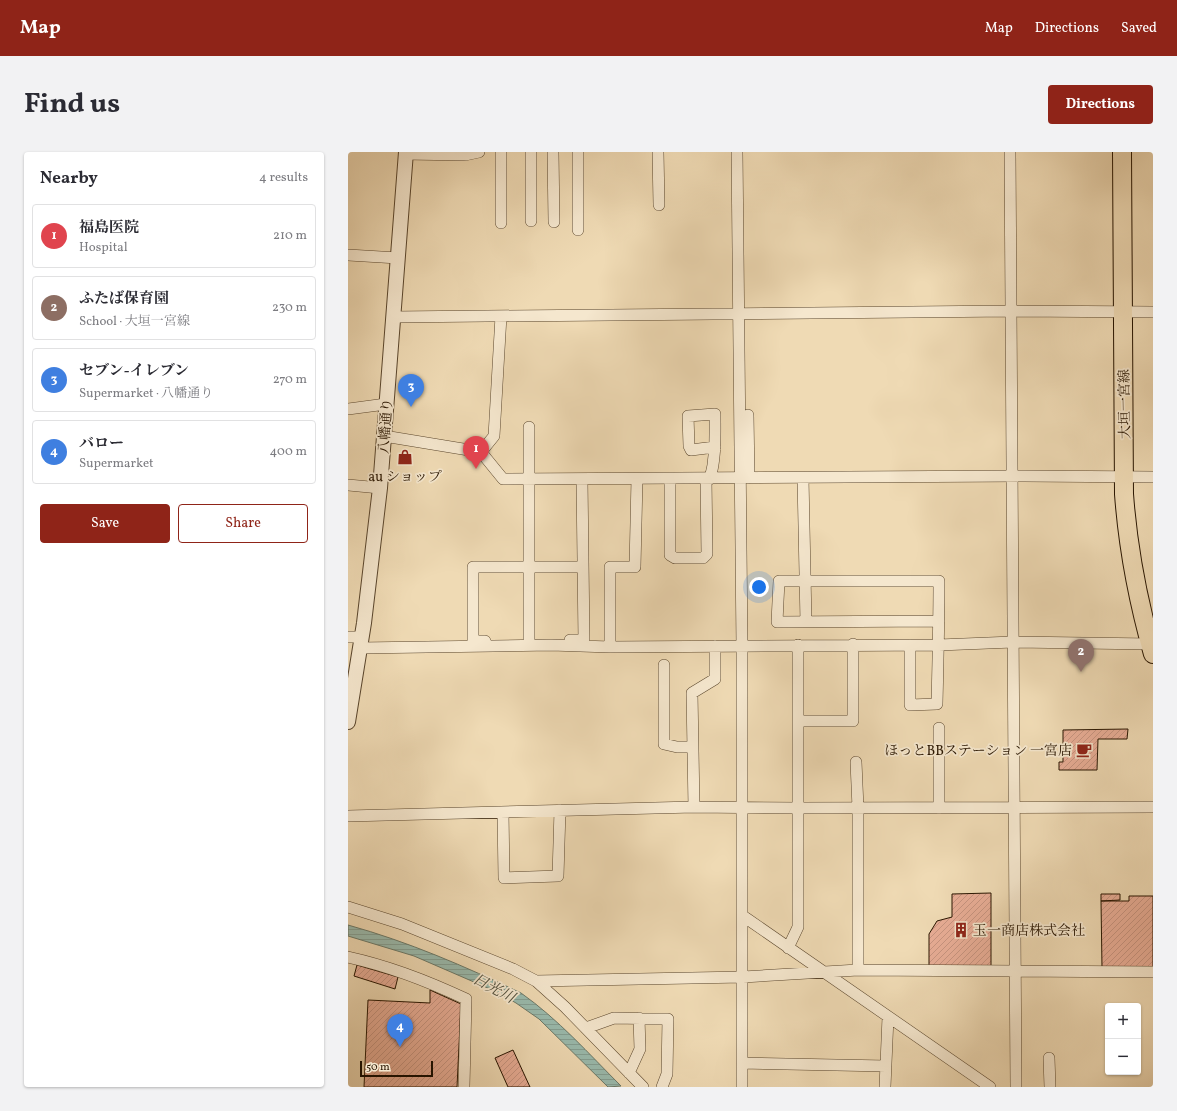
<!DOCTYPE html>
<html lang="en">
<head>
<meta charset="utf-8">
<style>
  body { margin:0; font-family:Vollkorn,"Noto Serif JP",serif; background:#f2f2f3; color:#2b2b33 }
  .controls { position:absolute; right:12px; bottom:12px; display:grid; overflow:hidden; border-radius:4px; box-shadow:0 1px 3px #0004 }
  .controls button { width:36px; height:36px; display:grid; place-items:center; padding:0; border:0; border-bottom:1px solid #e1e1e2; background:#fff; color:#2b2b33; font:20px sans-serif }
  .scale { position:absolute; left:12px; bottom:10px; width:73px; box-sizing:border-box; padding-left:4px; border:2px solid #281500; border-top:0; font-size:11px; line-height:14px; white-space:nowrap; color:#281500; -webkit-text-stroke:3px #f5e7ce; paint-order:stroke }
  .you { position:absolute; left:411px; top:435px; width:14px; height:14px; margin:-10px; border:3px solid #fff; border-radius:50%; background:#1a73e8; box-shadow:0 0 0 6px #1a73e833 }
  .badge { display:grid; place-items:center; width:26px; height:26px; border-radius:50%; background:#8f2418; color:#fff; font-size:13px; font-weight:700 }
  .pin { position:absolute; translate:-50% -33px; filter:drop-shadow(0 1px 2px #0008) }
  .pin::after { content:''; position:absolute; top:21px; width:14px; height:12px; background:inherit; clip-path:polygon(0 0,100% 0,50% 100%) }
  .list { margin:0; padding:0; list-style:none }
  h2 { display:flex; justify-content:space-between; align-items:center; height:52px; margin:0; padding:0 16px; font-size:17px }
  h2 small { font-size:13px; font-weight:400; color:#7c7c81 }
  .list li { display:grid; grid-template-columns:26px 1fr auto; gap:12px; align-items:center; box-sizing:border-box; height:64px; margin:0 8px 8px; padding:0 8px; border:1px solid #e1e1e2; border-radius:4px }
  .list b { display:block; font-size:15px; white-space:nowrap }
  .list p { margin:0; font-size:13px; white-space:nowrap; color:#7c7c81 }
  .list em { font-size:13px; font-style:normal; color:#7c7c81 }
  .actions { display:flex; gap:8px; padding:12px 16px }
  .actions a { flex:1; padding:9px 0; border:1px solid #8f2418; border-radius:4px; text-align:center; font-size:14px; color:#8f2418 }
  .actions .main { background:#8f2418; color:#fff }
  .map { position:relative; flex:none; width:805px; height:935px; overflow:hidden; border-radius:4px }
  header { display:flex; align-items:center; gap:24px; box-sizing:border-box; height:56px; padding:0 20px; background:#8f2418; color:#fff }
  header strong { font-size:19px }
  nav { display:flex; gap:22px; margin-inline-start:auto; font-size:14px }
  .intro { display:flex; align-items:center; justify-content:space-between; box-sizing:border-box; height:96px; padding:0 24px }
  h1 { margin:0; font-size:28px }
  .button { padding:10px 18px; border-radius:4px; background:#8f2418; color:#fff; font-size:14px; font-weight:700 }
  main { display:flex; gap:24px; padding:0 24px }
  aside { flex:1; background:#fff; border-radius:4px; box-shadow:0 1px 3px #0004 }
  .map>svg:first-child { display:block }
</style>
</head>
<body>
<header>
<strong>Map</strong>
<nav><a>Map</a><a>Directions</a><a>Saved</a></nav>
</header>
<div class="intro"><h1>Find us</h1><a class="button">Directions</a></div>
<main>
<aside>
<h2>Nearby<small>4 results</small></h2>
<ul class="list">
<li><span class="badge" style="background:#e0444e">1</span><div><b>福島医院</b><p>Hospital</p></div><em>210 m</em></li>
<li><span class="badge" style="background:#8d6e63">2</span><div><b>ふたば保育園</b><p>School · 大垣一宮線</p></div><em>230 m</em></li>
<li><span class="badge" style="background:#3f7fe0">3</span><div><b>セブン-イレブン</b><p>Supermarket · 八幡通り</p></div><em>270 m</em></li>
<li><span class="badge" style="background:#3f7fe0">4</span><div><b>バロー</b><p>Supermarket</p></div><em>400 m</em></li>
</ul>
<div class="actions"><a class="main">Save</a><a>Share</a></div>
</aside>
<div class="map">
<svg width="805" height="935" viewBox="0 0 805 935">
  <defs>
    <pattern id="water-rules" width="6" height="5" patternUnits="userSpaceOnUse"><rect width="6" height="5" fill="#9abbae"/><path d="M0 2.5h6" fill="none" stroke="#85a094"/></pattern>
    <pattern id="building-hatch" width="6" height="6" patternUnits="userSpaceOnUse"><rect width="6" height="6" fill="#e8ad96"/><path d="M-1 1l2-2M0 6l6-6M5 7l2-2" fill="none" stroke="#c79480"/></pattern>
  </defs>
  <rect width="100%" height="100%" fill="#efdab4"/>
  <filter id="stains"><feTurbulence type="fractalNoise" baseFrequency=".005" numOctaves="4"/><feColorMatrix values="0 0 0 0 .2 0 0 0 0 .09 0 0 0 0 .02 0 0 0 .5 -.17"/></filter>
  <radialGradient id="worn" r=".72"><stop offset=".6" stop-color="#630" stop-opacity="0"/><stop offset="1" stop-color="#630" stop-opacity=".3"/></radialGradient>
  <!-- water -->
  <path fill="url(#water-rules)" stroke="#6c7968" d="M 0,773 C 61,790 116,814 173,841 C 210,867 241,902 273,934 L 260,935 L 191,867 L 168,851 L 149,840 L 66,804 L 0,784 Z"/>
  <!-- building -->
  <path fill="url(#building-hatch)" stroke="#281500" d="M 780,577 L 779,587 L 750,587 L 749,618 L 711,618 L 711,610 L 715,610 L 715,578 Z
    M 643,741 L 643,814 L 581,814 L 581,782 L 589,769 L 604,765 L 604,742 Z
    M 753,742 L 772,742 L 772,748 L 753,749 Z
    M 781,744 L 805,744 L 805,816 L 754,816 L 753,749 L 781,749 Z
    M 9,813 L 50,825 L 47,837 L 6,824 Z
    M 82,838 L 113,852 L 109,935 L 16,935 L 20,848 L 82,851 Z
    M 165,898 L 182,935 L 160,935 L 147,906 Z"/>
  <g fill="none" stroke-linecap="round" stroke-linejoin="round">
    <defs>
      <path id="minor" d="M 153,0 L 153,71
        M 205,0 L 206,70
        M 230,0 L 230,78
        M 310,0 L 311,53
        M 389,0 L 394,494 L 394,935
        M 662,0 L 668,935
        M 58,2 L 117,3 L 131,0
        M 183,69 L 183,0
        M 0,103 L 50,106
        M 46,165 L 663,159 L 805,160
        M 0,257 L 38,252
        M 400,263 L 401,326
        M 36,284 L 133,300 L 155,327 L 677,324 L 805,325
        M 133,300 L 146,284 L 153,164
        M 455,326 L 458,470
        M 322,327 L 322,403 L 327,406 L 355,406 L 359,402 L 358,327
        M 362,327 C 368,305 367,285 367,262 L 340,264 L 341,294 L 343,298 L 367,295
        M 0,333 L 32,336
        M 0,485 L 13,485
        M 181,487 L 181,275
        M 222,488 L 236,488 L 234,328
        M 137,489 L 125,489 L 125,415 L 235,415
        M 562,493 L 562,553 L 589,552 C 590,511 591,470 591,429 L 431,429 L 429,470 L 591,469
        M 262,495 L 262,415 L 287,415 L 289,327
        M 12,496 L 203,493 L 262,495 L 591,493 L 665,490 L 802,492
        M 316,513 L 316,592 L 329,595 L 344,595
        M 450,569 L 505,569 L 505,492
        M 591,576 L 591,656
        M 508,610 L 510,656 L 510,818
        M 346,655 L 344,541 L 367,527 L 367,494
        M 155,660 L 156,726 L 210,724 L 212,658
        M 0,664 L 346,655 L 450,656 L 805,655
        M 0,755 L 54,772 L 165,817 L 188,829 L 217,855 L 295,935
        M 395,764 L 642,935
        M 440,796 L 450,775 L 450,493
        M 0,805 C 41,814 80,829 118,847 L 116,935
        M 188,829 L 395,825 L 510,818 L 805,820
        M 238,876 L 266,866 L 320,867 L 319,922 L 314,935
        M 701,906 L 702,935
        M 394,911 L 538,914
        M 281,921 L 292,897 L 291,866
        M 537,935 L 540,865"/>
      <path id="tertiary" d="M 0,570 L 16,471 L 32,336 L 58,0"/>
      <path id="primary" d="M 774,0 L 776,342 C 780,397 790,449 805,502"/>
    </defs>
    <!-- minor casing -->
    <use href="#minor" stroke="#5a462d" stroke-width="12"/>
    <!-- tertiary casing -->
    <use href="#tertiary" stroke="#5a462d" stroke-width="16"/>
    <!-- primary casing -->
    <use href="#primary" stroke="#281500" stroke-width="20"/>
    <!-- minor -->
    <use href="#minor" stroke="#f5e7ce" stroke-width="11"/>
    <!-- tertiary -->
    <use href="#tertiary" stroke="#f5e7ce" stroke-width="14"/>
    <!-- primary -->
    <use href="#primary" stroke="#efdab4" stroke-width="18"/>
  </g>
  <!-- icons -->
  <defs>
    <symbol id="shop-bare" viewBox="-9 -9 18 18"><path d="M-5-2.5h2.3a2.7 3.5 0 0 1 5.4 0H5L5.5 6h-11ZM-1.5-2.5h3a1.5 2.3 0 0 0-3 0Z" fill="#8f2418" stroke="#f5e7ce" stroke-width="2.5" paint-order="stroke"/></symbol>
    <symbol id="cafe-bare" viewBox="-9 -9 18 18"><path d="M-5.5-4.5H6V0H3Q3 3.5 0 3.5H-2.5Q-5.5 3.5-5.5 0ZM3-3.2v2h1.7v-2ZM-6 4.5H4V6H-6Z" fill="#8f2418" stroke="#f5e7ce" stroke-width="2.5" paint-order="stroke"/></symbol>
    <symbol id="building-bare" viewBox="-9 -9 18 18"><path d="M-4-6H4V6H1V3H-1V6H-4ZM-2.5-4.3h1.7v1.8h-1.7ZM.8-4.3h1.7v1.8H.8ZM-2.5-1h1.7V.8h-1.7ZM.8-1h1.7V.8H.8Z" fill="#8f2418" stroke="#f5e7ce" stroke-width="2.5" paint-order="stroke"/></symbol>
  </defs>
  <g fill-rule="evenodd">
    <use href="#shop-bare" x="46" y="294" width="22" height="22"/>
    <use href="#cafe-bare" x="725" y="587" width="22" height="22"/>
    <use href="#building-bare" x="602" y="767" width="22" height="22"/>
  </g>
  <g text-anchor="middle" stroke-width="3.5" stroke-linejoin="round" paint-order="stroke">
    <!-- street labels -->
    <g font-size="14" fill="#281500" stroke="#f5e7ce">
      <text transform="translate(776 252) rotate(-91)" y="5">大垣一宮線</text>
      <text transform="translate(37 274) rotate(-86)" y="5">八幡通り</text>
    </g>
    <!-- poi labels -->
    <g font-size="14" fill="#281500" stroke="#f5e7ce">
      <text x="57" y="329">au ショップ</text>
      <text x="724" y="603" text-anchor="end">ほっとBBステーション 一宮店</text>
      <text x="625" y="783" text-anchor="start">玉一商店株式会社</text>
    </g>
    <!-- water labels -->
    <g font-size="15" font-style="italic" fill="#504f3d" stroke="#f5e7ce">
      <text transform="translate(146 836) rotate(28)" y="5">日光川</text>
    </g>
  </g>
  <rect width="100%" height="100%" filter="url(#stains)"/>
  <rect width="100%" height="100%" fill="url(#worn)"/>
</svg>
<div class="controls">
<button>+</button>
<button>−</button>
</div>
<div class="scale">50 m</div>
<div class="you"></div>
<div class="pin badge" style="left:128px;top:317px;background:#e0444e">1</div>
<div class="pin badge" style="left:733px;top:520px;background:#8d6e63">2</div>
<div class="pin badge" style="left:63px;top:255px;background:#3f7fe0">3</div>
<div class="pin badge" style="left:52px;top:895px;background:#3f7fe0">4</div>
</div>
</main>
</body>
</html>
